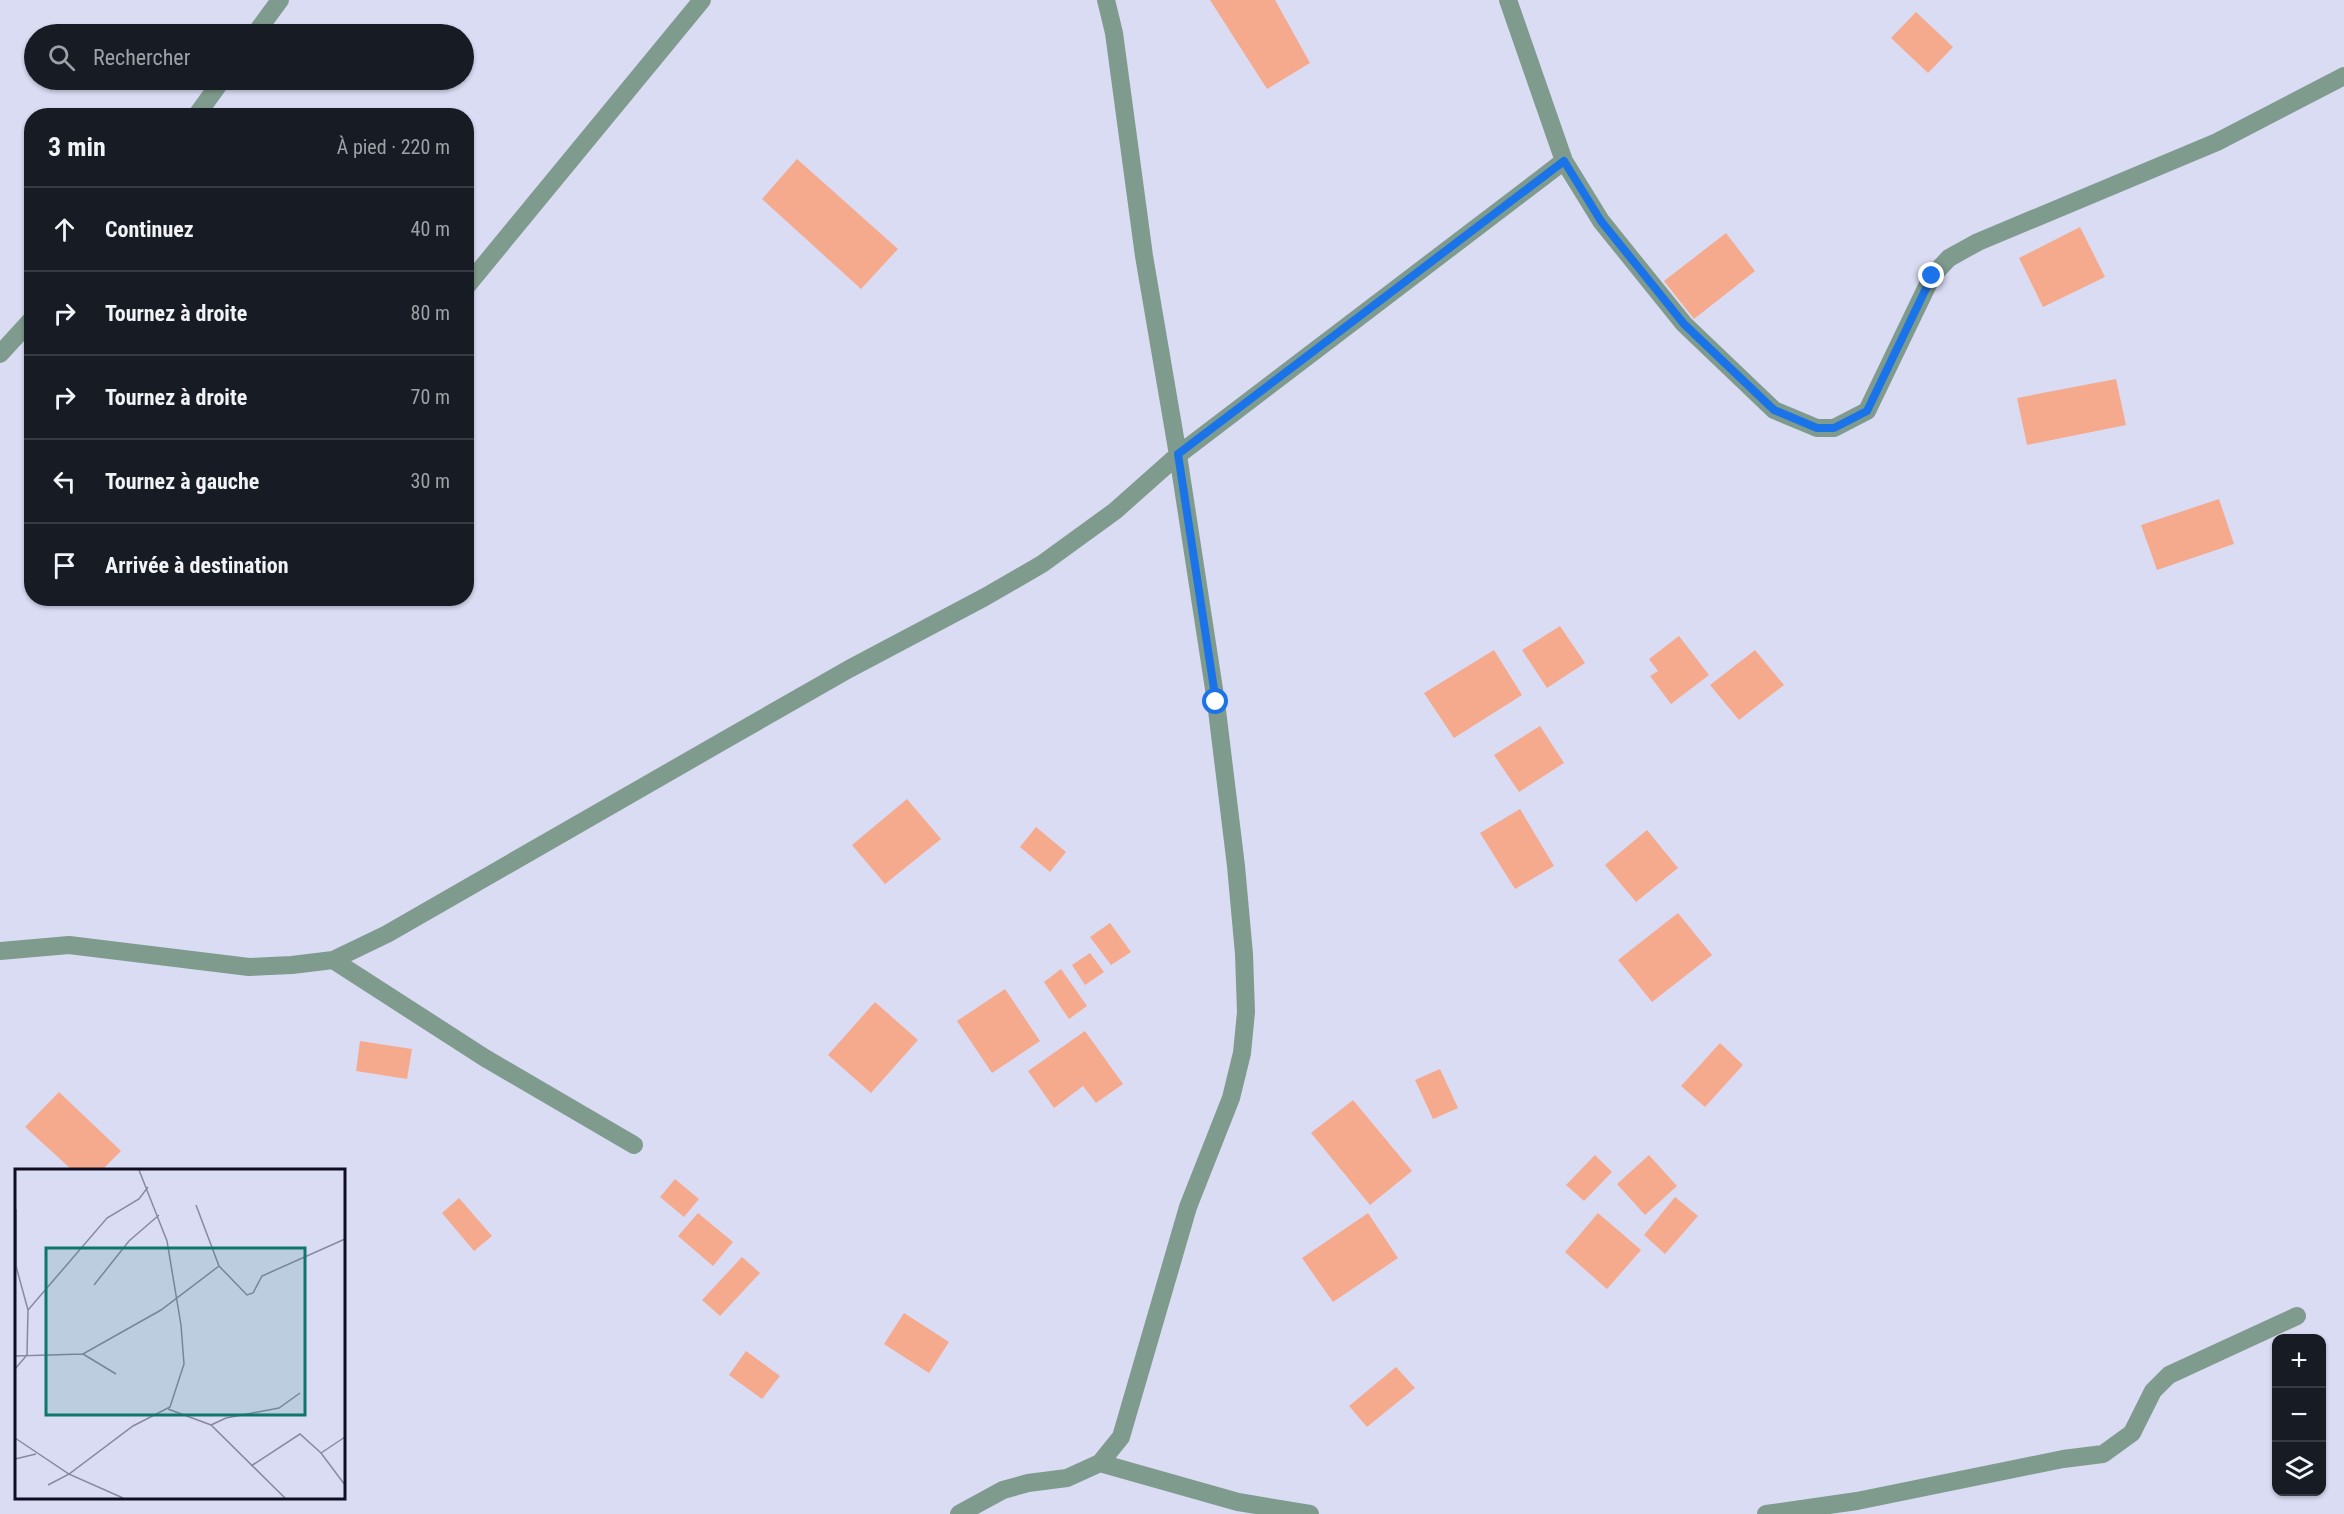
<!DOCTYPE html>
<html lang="fr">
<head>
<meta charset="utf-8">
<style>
  body { margin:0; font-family:"Roboto Condensed",sans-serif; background:#242831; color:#f1f3f6 }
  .controls { position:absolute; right:18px; bottom:18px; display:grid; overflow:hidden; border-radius:12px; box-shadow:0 2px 4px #0004 }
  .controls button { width:54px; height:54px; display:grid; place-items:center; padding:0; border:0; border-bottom:2px solid #363941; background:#171b24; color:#f1f3f6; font:30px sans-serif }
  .stop { position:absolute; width:18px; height:18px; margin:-14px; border:4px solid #1a73e8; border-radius:50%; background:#fff }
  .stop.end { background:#1a73e8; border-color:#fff; box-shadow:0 2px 6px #0008 }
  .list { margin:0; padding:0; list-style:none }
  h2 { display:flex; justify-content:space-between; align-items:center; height:78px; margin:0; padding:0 24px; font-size:26px }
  h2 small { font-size:20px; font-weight:400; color:#9ea1a6 }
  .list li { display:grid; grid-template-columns:39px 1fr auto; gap:18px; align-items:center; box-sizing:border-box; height:84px; padding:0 24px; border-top:2px solid #363941 }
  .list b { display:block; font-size:22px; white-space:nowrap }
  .list em { font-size:20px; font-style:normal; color:#9ea1a6 }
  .icon { flex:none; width:33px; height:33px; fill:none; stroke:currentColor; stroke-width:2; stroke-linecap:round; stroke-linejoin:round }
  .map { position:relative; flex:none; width:2344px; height:1514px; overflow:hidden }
  .search { position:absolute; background:#171b24; box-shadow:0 2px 4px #0004; left:24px; top:24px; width:450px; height:66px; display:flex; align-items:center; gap:15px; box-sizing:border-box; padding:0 21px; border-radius:33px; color:#9ea1a6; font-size:22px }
  .panel { position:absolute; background:#171b24; box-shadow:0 2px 4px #0004; left:24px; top:108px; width:450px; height:498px; border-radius:24px }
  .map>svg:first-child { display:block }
</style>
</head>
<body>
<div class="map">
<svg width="2344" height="1514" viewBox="0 0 2344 1514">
  <rect width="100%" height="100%" fill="#dadcf4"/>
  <!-- building -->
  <path fill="#f5aa8d" d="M 1210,0 L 1275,0 L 1310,63 L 1267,89 Z
    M 1916,12 L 1953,47 L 1928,73 L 1891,38 Z
    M 797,159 L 898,249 L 861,289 L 762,199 Z
    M 2080,227 L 2105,277 L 2043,307 L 2019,258 Z
    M 1726,233 L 1755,271 L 1694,319 L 1664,281 Z
    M 2116,379 L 2126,425 L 2027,445 L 2017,398 Z
    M 2219,499 L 2234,544 L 2157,570 L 2141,525 Z
    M 1560,626 L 1585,663 L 1547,688 L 1522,650 Z
    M 1679,636 L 1709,675 L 1671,704 L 1650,676 L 1658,671 L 1649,659 Z
    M 1494,650 L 1522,695 L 1454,738 L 1424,693 Z
    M 1755,650 L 1784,685 L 1739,720 L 1710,685 Z
    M 1540,726 L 1564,763 L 1519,792 L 1494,755 Z
    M 907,799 L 941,839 L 885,884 L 852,845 Z
    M 1520,809 L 1554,866 L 1515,889 L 1480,833 Z
    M 1036,827 L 1066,852 L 1050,872 L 1020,847 Z
    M 1647,830 L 1678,868 L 1636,902 L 1605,865 Z
    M 1678,913 L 1712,955 L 1652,1002 L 1618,960 Z
    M 1110,923 L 1131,952 L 1111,965 L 1090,937 Z
    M 1090,953 L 1104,972 L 1085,985 L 1072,965 Z
    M 1061,969 L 1087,1006 L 1069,1019 L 1044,982 Z
    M 1005,989 L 1040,1041 L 992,1073 L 957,1021 Z
    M 875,1002 L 918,1040 L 871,1093 L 828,1055 Z
    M 1085,1031 L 1123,1084 L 1096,1103 L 1083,1086 L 1054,1108 L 1028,1071 Z
    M 360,1041 L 412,1049 L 407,1079 L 356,1071 Z
    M 1720,1043 L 1743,1065 L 1705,1107 L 1681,1086 Z
    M 1440,1069 L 1458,1108 L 1433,1119 L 1415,1080 Z
    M 59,1092 L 121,1151 L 102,1170 L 72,1170 L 25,1127 Z
    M 1353,1100 L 1412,1171 L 1370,1205 L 1311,1133 Z
    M 1595,1155 L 1612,1172 L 1584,1201 L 1566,1185 Z
    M 1649,1155 L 1677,1186 L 1645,1215 L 1617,1184 Z
    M 675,1179 L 699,1199 L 684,1217 L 660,1197 Z
    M 1675,1197 L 1698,1216 L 1665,1254 L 1644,1235 Z
    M 459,1198 L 492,1236 L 474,1251 L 442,1213 Z
    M 698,1213 L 733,1242 L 713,1266 L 678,1236 Z
    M 1368,1213 L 1398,1258 L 1333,1302 L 1302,1258 Z
    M 1598,1213 L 1641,1250 L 1607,1289 L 1565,1252 Z
    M 742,1257 L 760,1273 L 720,1316 L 702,1300 Z
    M 904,1313 L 949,1342 L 929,1373 L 884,1344 Z
    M 746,1351 L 780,1376 L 762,1399 L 729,1375 Z
    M 1396,1367 L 1415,1388 L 1367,1427 L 1349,1406 Z"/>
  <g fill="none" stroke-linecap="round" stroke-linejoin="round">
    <!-- minor -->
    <path stroke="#7f9b8d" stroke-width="18" d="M 1508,0 L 1564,161 L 1601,221 L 1684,324 L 1774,410 L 1817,428 L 1834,428 L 1867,411 L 1932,276 L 1949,258 L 1978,242 L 2217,142 L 2344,76
      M 255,34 L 280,0
      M 196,116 L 222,80
      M 466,287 L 702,0
      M 0,354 L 32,319
      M 0,951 L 69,945 L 249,967 L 292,965 L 333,960 L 387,934 L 723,741 L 849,669 L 985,597 L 1042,564 L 1115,511 L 1178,455 L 1564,161
      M 333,960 L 485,1058 L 634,1145
      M 1100,1463 L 1238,1502 L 1310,1514
      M 959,1514 L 1003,1490 L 1028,1483 L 1067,1478 L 1100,1463 L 1121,1437 L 1188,1207 L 1231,1098 L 1242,1053 L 1246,1012 L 1244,954 L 1236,866 L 1216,702 L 1178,455 L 1144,256 L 1114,33 L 1106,0
      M 1766,1514 L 1857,1501 L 2063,1459 L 2103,1454 L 2132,1433 L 2153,1391 L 2169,1375 L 2297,1316"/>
  </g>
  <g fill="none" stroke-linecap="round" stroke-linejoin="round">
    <!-- route -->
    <path stroke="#1a73e8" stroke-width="8" d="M 1216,702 L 1178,454 L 1564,161 L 1601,221 L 1684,324 L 1774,410 L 1817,428 L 1834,428 L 1867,411 L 1932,276"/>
  </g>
  <!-- overview -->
  <g transform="translate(15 1169)">
    <rect width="330" height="330" fill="#dadcf4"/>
    <path fill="none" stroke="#8889a0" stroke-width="1.5" d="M 181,36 L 204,97 L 232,126 L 238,124 L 247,107 L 330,70M 1,40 L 1,97 L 13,141M 79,116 L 114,72 L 144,46M 68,185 L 101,205M 0,187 L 68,185 L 146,141 L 204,97M 0,200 L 12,186 L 13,141 L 92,49 L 124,30 L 133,18M 153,240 L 196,256 L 270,329M 196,256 L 211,249 L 264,239 L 285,224M 0,269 L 54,305 L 118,257 L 155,238 L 169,195 L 166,156 L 152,72 L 124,1M 306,284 L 330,268M 0,290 L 21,285M 236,297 L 285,265 L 306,284 L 330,316M 33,316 L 54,305 L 108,329"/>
    <path fill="#0f766e" fill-opacity="0.15" stroke="#0f766e" stroke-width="3" d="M 31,79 L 290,79 L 290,246 L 31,246 Z"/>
    <rect width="330" height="330" fill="none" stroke="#0e0d21" stroke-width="3"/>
  </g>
</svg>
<div class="controls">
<button>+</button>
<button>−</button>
<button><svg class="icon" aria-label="layers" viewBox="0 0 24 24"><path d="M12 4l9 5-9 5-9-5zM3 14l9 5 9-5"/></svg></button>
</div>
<div class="stop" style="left:1216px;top:702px"></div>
<div class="stop end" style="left:1932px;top:276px"></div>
<div class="search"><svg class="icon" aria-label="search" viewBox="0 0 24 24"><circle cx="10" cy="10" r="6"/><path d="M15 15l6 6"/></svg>Rechercher</div>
<section class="panel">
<h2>3 min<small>À pied · 220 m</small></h2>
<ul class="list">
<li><svg class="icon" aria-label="ahead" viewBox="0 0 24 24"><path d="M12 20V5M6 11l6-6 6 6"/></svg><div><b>Continuez</b></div><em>40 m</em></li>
<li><svg class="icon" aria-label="right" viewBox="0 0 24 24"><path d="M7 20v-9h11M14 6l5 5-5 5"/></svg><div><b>Tournez à droite</b></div><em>80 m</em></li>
<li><svg class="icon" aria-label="right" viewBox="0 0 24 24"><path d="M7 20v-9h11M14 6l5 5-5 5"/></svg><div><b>Tournez à droite</b></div><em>70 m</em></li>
<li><svg class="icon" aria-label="left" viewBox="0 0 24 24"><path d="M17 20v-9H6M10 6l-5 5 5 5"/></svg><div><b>Tournez à gauche</b></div><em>30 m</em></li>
<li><svg class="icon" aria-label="arrive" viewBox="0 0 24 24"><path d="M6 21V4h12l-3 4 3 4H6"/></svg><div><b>Arrivée à destination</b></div></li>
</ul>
</section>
</div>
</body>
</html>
